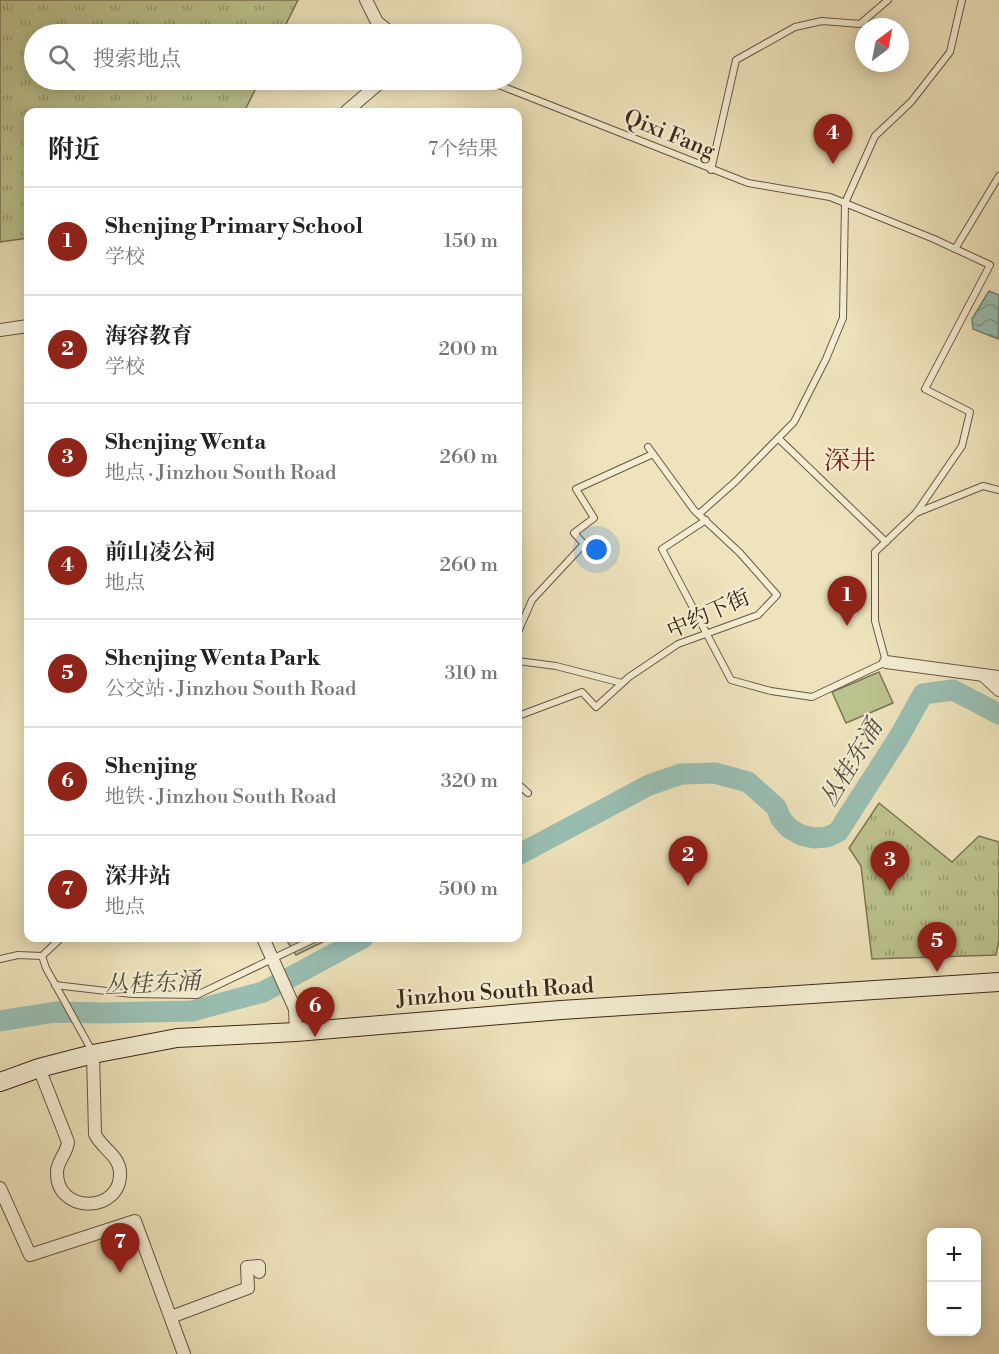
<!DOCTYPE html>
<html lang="zh">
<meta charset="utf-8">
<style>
:root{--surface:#fff;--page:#f2f2f2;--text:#222;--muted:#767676;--line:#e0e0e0;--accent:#8f2418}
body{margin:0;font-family:"Libre Bodoni","Noto Serif SC",serif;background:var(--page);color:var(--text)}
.controls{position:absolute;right:18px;bottom:18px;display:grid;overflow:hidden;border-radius:12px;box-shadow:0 3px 15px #0003}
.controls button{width:54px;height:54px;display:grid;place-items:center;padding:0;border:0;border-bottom:2px solid var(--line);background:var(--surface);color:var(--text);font:30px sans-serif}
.compass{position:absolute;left:855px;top:18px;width:54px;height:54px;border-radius:50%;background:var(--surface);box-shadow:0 3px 15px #0003;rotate:32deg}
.you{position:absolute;left:597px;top:550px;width:21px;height:21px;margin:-15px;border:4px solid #fff;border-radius:50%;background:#1a73e8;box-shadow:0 0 0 9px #1a73e833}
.badge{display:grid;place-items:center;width:39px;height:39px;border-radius:50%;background:var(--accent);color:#fff;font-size:20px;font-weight:700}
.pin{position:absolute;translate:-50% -50px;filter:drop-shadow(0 2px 3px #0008)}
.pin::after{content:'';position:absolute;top:32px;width:21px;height:18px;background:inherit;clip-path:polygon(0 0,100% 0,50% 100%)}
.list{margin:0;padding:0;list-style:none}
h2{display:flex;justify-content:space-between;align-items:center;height:78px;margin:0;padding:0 24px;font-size:26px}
h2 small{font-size:20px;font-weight:400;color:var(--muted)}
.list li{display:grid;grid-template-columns:39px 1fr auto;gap:18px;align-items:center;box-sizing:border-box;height:108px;padding:0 24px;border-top:2px solid var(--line)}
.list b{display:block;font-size:22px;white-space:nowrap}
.list p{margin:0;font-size:20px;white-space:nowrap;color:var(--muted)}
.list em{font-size:20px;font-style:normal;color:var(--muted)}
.icon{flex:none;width:33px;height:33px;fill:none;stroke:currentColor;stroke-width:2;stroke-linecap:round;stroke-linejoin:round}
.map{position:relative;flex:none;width:999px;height:1354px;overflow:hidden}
.search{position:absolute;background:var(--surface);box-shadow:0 3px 15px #0003;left:24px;top:24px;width:498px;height:66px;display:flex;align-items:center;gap:15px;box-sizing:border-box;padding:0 21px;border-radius:33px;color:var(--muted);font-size:22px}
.panel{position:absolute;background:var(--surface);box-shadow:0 3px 15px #0003;left:24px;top:108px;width:498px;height:834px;border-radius:12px}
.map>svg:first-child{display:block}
.park{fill:url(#park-tufts);stroke:#7c7554;stroke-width:1.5}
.pitch{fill:#bcc38e;stroke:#7c7554;stroke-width:1.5}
.water{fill:url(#water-waves);stroke:#748275;stroke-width:1.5}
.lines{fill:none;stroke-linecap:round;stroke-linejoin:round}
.river{stroke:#99beb2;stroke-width:21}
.lane-casing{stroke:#685642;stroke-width:8}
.street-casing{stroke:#685642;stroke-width:14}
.secondary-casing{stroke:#3c2719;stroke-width:20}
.lane{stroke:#f4edd3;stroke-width:6}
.street{stroke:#f4edd3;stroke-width:12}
.secondary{stroke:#f4edd3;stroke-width:18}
.labels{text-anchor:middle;stroke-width:4.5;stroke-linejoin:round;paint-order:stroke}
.street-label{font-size:22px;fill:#3c2719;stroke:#f4edd3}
.water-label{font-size:24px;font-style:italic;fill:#534d3f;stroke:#f4edd3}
.quarter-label{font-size:26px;fill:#7a1f14;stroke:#f4edd3}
</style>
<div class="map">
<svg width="999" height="1354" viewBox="0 0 999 1354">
<defs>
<pattern id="park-tufts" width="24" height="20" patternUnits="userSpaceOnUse" patternTransform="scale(1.5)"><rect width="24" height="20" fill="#bcc38e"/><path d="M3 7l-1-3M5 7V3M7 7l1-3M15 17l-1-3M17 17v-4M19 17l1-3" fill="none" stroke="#9a9e73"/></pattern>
<pattern id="water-waves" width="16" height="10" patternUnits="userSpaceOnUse" patternTransform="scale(1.5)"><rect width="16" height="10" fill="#99beb2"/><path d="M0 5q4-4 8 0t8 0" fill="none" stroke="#7e9a90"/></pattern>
</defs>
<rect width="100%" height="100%" fill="#eee3bc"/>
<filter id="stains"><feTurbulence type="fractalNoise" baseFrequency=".00333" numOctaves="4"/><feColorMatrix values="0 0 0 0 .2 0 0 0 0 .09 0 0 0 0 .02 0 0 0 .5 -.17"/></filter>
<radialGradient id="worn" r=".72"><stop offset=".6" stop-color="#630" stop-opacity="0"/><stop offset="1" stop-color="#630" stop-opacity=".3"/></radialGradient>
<g class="park">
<polygon points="0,0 298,0 281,34 34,34 34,80 260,80 244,112 28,112 28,238 0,242"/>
<polygon points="879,803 952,862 979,836 999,842 999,940 996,955 872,959 861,866 849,848"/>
<polygon points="285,938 331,938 296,955"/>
</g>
<polygon class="pitch" points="879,672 893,703 846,723 832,692"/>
<polygon class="water" points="989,291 999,295 998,339 973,329 972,319"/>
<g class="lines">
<g class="river">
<polyline points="518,855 649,785 681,774 715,773 748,782 776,807 781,819 789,828 801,835 814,838 827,837 838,832 899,737 923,694 953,690 999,714"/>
<polyline points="0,1021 56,1012 103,1013 192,1011 263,992 363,938"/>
</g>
<g class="lane-casing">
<g id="lane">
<polyline points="486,80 748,183 830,197 934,239 990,265 925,389 970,412 962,446 916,513"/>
<polyline points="711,170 736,60 795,27 822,21 860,24 888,0"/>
<polyline points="955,249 999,176"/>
<polyline points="779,439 886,542"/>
<polyline points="699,514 736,481 794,422 826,359 843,318 845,203 875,136 911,102 950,52 962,0"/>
<polyline points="706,520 662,549 731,680 771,691 812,697 886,662 875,621 875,552 916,513 983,486 999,490"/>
<polyline points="518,632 532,600 584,544 574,533 594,518 576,489 653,454"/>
<polyline points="518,661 556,666 622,683"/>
<polyline points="518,716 582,692 596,707 629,677 678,644 758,615 777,595 740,553 694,510 648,447"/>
<polyline points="518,784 528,793"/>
<polyline points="42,956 61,938"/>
<polyline points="0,959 18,955 42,956 46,968 92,1051"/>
<polyline points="55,985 132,994 197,995 316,938"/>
</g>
</g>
<g class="street-casing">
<g id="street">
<polyline points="366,0 377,22 392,34"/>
<polyline points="346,112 349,109 383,80"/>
<polyline points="0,330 28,326"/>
<polyline points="886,662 999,677"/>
<polyline points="983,675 999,690"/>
<polyline points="263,938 295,1009 296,1032"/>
<path d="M 39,1068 L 68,1142 C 67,1153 58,1160 57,1171 C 55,1215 123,1214 120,1171 C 118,1154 101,1148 95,1134 L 93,1054"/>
<polyline points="0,1188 30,1255 135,1221 184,1354"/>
<polyline points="171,1317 248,1288 247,1267 259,1266 259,1272"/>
</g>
</g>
<g class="secondary-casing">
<polyline id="secondary" points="0,1082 39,1068 93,1054 177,1038 296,1032 561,1010 999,982"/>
</g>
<use href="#lane" class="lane"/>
<use href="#street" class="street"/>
<use href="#secondary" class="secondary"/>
</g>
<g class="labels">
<g class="street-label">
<text transform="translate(670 133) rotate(22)" y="8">Qixi Fang</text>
<text transform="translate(708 613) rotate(-24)" y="8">中约下街</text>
<text transform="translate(495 991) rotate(-4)" y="8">Jinzhou South Road</text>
</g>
<g class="water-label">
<text transform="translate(851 763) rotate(-59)" y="8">丛桂东涌</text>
<text transform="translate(152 983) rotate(-3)" y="8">丛桂东涌</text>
</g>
<g class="quarter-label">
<text x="850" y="469">深井</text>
</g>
</g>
<rect width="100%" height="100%" filter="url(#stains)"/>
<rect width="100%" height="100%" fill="url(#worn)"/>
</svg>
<div class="controls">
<button>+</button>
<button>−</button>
</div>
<svg class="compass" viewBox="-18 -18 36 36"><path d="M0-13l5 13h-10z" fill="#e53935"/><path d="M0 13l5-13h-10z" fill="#767676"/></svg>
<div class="you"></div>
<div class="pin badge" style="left:847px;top:626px">1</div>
<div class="pin badge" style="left:688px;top:886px">2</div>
<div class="pin badge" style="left:890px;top:891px">3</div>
<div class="pin badge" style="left:833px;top:164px">4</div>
<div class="pin badge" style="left:937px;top:972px">5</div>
<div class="pin badge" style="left:315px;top:1037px">6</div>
<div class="pin badge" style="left:120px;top:1273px">7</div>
<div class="search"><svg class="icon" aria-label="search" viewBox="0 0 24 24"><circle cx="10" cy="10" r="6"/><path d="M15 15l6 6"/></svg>搜索地点</div>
<section class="panel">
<h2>附近<small>7个结果</small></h2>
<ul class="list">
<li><span class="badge">1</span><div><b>Shenjing Primary School</b><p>学校</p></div><em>150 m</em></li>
<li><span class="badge">2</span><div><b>海容教育</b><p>学校</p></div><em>200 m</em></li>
<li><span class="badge">3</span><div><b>Shenjing Wenta</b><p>地点 · Jinzhou South Road</p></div><em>260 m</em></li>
<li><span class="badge">4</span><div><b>前山凌公祠</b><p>地点</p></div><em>260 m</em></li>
<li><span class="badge">5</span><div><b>Shenjing Wenta Park</b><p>公交站 · Jinzhou South Road</p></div><em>310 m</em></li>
<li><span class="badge">6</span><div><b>Shenjing</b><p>地铁 · Jinzhou South Road</p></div><em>320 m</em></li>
<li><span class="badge">7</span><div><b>深井站</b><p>地点</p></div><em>500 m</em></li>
</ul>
</section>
</div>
